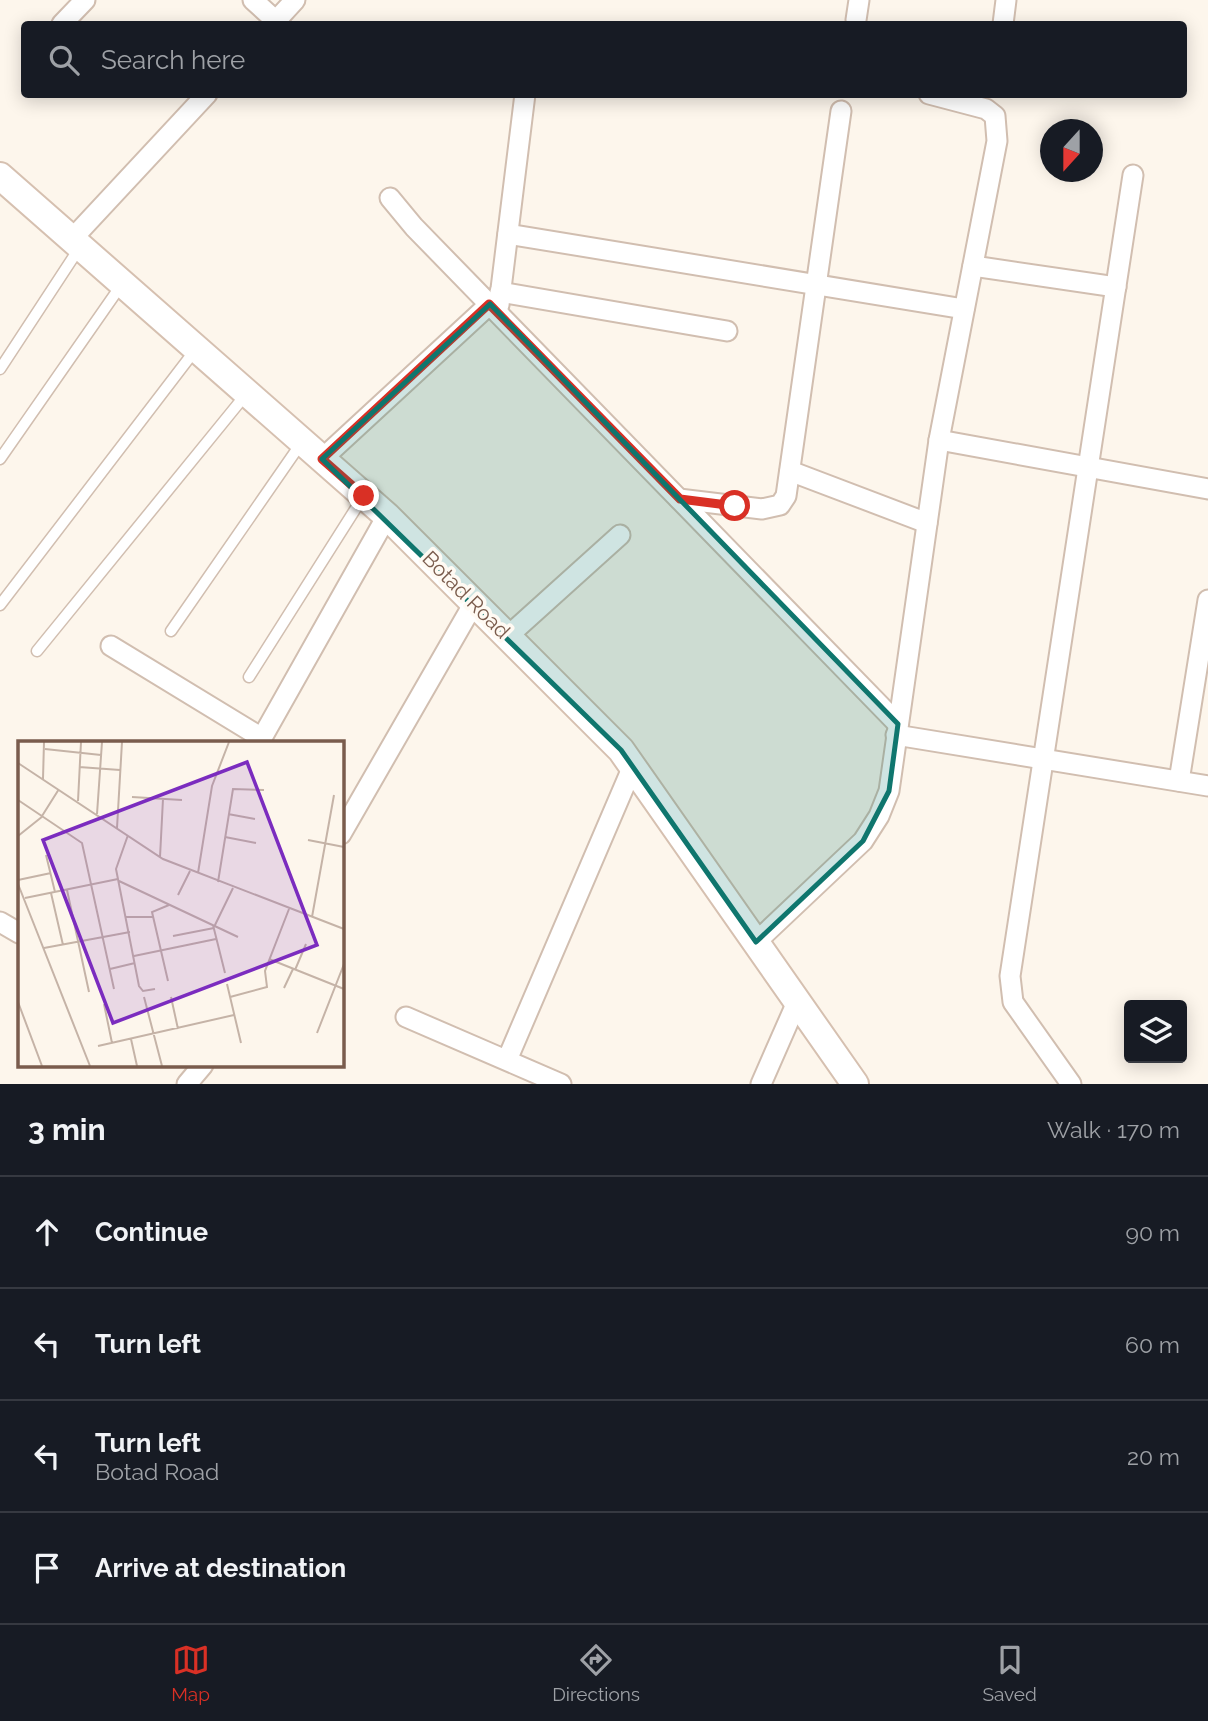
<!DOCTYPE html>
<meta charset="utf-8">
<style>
:root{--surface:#171b24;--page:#20242c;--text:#f1f3f6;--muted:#9ea1a6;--line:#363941;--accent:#d93025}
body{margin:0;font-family:Raleway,sans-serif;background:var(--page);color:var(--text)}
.controls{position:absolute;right:21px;bottom:21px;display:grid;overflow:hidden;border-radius:7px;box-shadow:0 4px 18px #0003}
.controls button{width:63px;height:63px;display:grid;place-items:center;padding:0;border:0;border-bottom:2px solid var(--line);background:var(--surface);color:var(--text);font:35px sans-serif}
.compass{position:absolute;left:1040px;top:119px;width:63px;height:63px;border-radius:50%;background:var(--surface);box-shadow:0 4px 18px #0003;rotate:201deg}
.stop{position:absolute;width:21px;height:21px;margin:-16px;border:5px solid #d93025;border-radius:50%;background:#fff}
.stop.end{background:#d93025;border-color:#fff;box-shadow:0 2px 7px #0008}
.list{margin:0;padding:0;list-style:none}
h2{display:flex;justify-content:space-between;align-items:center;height:91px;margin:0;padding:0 28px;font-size:30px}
h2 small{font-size:23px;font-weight:400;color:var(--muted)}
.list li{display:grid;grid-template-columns:46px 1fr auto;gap:21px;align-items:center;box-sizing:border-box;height:112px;padding:0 28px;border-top:2px solid var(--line)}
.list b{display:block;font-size:26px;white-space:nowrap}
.list p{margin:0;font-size:23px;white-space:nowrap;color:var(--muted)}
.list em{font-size:23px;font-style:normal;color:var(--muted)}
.icon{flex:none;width:38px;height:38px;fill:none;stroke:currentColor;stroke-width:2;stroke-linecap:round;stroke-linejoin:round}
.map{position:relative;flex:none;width:1208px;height:1084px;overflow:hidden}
.search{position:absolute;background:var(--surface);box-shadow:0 4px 18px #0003;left:21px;right:21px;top:21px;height:77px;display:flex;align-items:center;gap:18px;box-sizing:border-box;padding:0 24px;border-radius:7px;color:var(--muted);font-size:26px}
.sheet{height:539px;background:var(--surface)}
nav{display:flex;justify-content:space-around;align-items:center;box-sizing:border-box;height:98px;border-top:2px solid var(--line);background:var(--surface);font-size:19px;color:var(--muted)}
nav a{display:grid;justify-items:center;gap:4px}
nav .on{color:var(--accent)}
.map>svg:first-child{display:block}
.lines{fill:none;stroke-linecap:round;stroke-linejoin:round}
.service-casing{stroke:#d1beb0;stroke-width:13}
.minor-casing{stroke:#d1beb0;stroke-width:23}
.secondary-casing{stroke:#d6c0b0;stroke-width:30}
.service{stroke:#fff;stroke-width:10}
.minor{stroke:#fff;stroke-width:19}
.secondary{stroke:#fff;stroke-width:26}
.route{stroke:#d93025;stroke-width:9}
.marked{fill:#0f766e;fill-opacity:0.2;stroke:#0f766e;stroke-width:5;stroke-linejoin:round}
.labels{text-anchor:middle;stroke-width:7;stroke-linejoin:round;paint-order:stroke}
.street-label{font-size:21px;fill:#7a5c4d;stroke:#fffaf3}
.inset-road{fill:none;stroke:#c5b3a7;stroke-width:2}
.view{fill:#7b2cbf;fill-opacity:0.15;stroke:#7b2cbf;stroke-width:3.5}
.inset-edge{fill:none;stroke:#7a5c4d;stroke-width:3.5}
</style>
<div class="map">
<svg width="1208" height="1084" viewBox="0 0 1208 1084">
<rect width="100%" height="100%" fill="#fdf6ec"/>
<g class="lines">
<g class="service-casing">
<g id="service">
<polyline points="0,369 80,247"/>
<polyline points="0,459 122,284"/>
<polyline points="0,605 196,349"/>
<polyline points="171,631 302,442"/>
<polyline points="37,651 247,393"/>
<polyline points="249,677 363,497"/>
</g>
</g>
<g class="minor-casing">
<g id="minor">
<polyline points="253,0 276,21"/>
<polyline points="856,20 859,0"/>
<polyline points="62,24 85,0"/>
<polyline points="273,24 295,0"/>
<polyline points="1003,24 1006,0"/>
<polyline points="390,198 414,227 898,724"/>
<polyline points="508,234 964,309"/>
<polyline points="72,239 207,94"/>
<polyline points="973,266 1116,287"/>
<polyline points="500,292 727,331"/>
<polyline points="499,305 525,94"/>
<polyline points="939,440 1208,489"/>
<polyline points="322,459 490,304"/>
<polyline points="790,471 927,523"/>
<polyline points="679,499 762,509 780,505 786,496 841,111"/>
<polyline points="508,636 620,535"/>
<polyline points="111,646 262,738"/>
<polyline points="896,735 1208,786"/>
<polyline points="259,743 387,516"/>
<polyline points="1179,781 1208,600"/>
<polyline points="341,834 474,603"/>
<polyline points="0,922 19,933"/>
<polyline points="756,942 863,841 879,816 889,791 939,440 997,141 995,116 986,109 929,94"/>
<polyline points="406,1017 561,1084"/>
<polyline points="507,1060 633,766"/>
<polyline points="187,1084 203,1065"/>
<polyline points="761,1084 797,1002"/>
<polyline points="1071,1084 1013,1002 1010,976 1133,175"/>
</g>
</g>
<g class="secondary-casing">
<polyline id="secondary" points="0,176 387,516 621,750 855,1084"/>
</g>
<use href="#service" class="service"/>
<use href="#minor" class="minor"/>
<use href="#secondary" class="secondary"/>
</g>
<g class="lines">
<polyline class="route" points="364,496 322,459 489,304 680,499 735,506"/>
</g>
<path class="marked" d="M 490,304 L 898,724 L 889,791 L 863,841 L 756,942 L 621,750 L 322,459 Z"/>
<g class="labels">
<g class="street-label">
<text transform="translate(466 595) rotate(45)" y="7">Botad Road</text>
</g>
</g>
<g transform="translate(18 741)">
<rect width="326" height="326" fill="#fdf6ec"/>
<path class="inset-road" d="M 27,8 L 83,14M 0,22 L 145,118 L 326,188M 61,26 L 102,29M 25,38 L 26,1M 114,56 L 164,59M 0,59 L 64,102 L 96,248M 60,60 L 63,1M 79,73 L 84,1M 210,73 L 237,78M 24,75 L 41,48M 99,87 L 104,1M 110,94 L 98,128 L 121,245 L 125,250 L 137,248M 0,95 L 25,75M 207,96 L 238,102M 290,99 L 326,106M 28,114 L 37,151M 142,116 L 145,58M 180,132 L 194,45 L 211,1M 0,139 L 33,132M 101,140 L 220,196M 200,141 L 215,48 L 246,49M 0,143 L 72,325M 49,149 L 71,251M 33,152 L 45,204M 160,154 L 172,130M 7,157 L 100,138M 108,176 L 135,176M 294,176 L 316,54M 195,184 L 207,232M 197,184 L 215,147M 155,195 L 196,187M 26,207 L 112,191M 116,215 L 198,198M 251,218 L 326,248M 92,228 L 117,222M 277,229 L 288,203M 150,240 L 134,171 L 151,164M 209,243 L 223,302M 266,247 L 275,228M 126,256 L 144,325M 153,256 L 160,288M 212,256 L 249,246 L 247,230 L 271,168M 0,261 L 24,325M 86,263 L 94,302M 299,292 L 326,223M 113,298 L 119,325M 80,305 L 216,274"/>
<path class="view" d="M 229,21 L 299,204 L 95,282 L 25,99 Z"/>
<rect width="326" height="326" class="inset-edge"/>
</g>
</svg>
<div class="controls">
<button><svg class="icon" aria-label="layers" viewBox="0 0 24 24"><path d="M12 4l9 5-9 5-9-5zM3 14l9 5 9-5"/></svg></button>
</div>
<svg class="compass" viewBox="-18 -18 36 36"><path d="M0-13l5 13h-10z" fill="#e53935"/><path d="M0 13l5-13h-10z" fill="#9ea1a6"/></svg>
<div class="stop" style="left:735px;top:506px"></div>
<div class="stop end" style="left:364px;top:496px"></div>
<div class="search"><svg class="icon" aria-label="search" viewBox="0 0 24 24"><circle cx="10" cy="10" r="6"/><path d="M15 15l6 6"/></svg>Search here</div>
</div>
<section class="sheet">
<h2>3 min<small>Walk · 170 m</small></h2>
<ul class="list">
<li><svg class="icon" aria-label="ahead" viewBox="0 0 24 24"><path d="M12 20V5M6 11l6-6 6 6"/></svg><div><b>Continue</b></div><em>90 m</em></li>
<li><svg class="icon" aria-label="left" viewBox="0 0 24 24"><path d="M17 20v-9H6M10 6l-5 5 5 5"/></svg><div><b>Turn left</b></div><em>60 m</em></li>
<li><svg class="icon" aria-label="left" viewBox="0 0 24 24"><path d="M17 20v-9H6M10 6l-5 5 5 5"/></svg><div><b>Turn left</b><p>Botad Road</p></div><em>20 m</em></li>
<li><svg class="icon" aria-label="arrive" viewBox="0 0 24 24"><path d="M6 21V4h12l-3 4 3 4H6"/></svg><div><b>Arrive at destination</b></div></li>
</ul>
</section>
<nav>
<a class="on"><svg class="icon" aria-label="map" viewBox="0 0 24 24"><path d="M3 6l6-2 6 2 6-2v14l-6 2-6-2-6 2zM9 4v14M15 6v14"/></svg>Map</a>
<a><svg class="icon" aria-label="directions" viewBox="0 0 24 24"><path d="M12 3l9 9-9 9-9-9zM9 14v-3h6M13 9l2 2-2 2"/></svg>Directions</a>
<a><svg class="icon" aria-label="saved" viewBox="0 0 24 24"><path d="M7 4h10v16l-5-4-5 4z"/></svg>Saved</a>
</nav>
